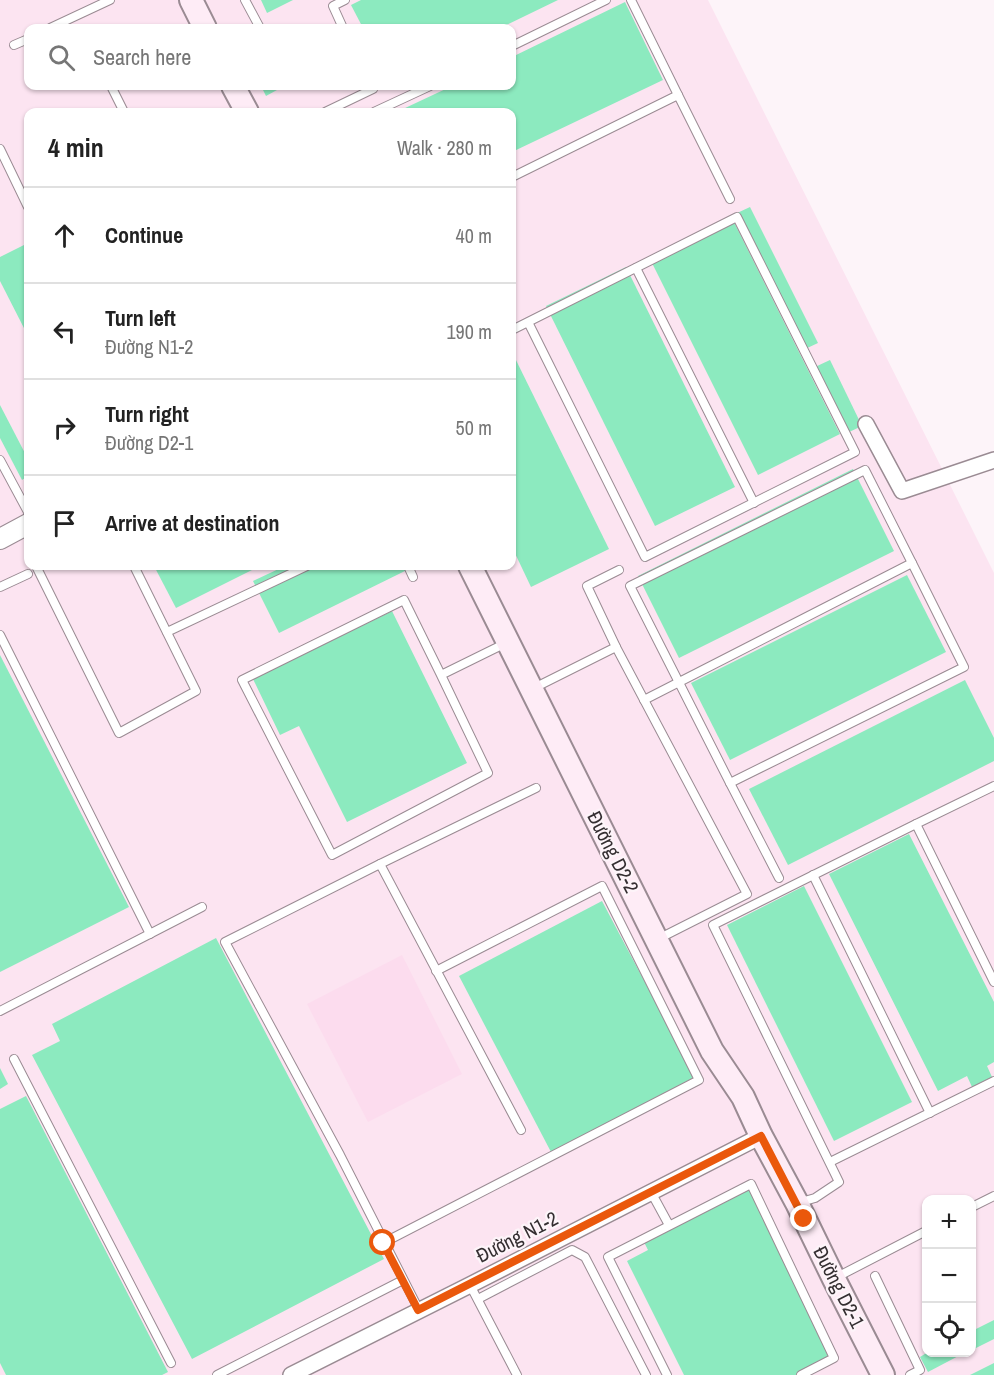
<!DOCTYPE html>
<meta charset="utf-8">
<style>
:root{--surface:#fff;--page:#f2f2f2;--text:#222;--muted:#767676;--line:#e0e0e0}
body{margin:0;font-family:"Archivo Narrow",sans-serif;background:var(--page);color:var(--text)}
.controls{position:absolute;right:18px;bottom:18px;display:grid;overflow:hidden;border-radius:12px;box-shadow:0 2px 4px #0004}
.controls button{width:54px;height:54px;display:grid;place-items:center;padding:0;border:0;border-bottom:2px solid var(--line);background:var(--surface);color:var(--text);font:30px sans-serif}
.stop{position:absolute;width:18px;height:18px;margin:-14px;border:4px solid #ea580c;border-radius:50%;background:#fff}
.stop.end{background:#ea580c;border-color:#fff;box-shadow:0 2px 6px #0008}
.list{margin:0;padding:0;list-style:none}
h2{display:flex;justify-content:space-between;align-items:center;height:78px;margin:0;padding:0 24px;font-size:26px}
h2 small{font-size:20px;font-weight:400;color:var(--muted)}
.list li{display:grid;grid-template-columns:39px 1fr auto;gap:18px;align-items:center;box-sizing:border-box;height:96px;padding:0 24px;border-top:2px solid var(--line)}
.list b{display:block;font-size:22px;white-space:nowrap}
.list p{margin:0;font-size:20px;white-space:nowrap;color:var(--muted)}
.list em{font-size:20px;font-style:normal;color:var(--muted)}
.icon{flex:none;width:33px;height:33px;fill:none;stroke:currentColor;stroke-width:2;stroke-linecap:round;stroke-linejoin:round}
.map{position:relative;flex:none;width:994px;height:1375px;overflow:hidden}
.search{position:absolute;background:var(--surface);box-shadow:0 2px 4px #0004;left:24px;top:24px;width:492px;height:66px;display:flex;align-items:center;gap:15px;box-sizing:border-box;padding:0 21px;border-radius:12px;color:var(--muted);font-size:22px}
.panel{position:absolute;background:var(--surface);box-shadow:0 2px 4px #0004;left:24px;top:108px;width:492px;height:462px;border-radius:12px}
.map>svg:first-child{display:block}
.built{fill:#fce4f1;fill-rule:evenodd}
.green{fill:#fcdcee}
.building{fill:#8ceabf}
.lines{fill:none;stroke-linecap:round;stroke-linejoin:round}
.service-casing{stroke:#9a8b93;stroke-width:10}
.minor-casing{stroke:#9a8b93;stroke-width:18}
.tertiary-casing{stroke:#9a8b93;stroke-width:22}
.secondary-casing{stroke:#9a8b93;stroke-width:26}
.service{stroke:#fff;stroke-width:8}
.minor{stroke:#fff;stroke-width:15}
.tertiary{stroke:#fff;stroke-width:20}
.secondary{stroke:#feecf6;stroke-width:22}
.route{stroke:#ea580c;stroke-width:8}
.labels{text-anchor:middle;stroke-width:4.5;stroke-linejoin:round;paint-order:stroke}
.street-label{font-size:20px;fill:#342e31;stroke:#fdf4f9}
</style>
<div class="map">
<svg width="994" height="1375" viewBox="0 0 994 1375">
<rect width="100%" height="100%" fill="#fdf4f9"/>
<path class="built" d="M 0,0 L 708,0 L 994,573 L 994,1375 L 0,1375 ZM 28,28 L 512,28 L 512,86 L 28,86 ZM 28,112 L 512,112 L 512,566 L 28,566 ZM 926,1200 L 972,1200 L 972,1352 L 926,1352 Z"/>
<polygon class="green" points="402,955 462,1074 368,1122 307,1004"/>
<g class="building">
<polygon points="261,0 293,0 267,13"/>
<polygon points="361,0 558,0 500,28 363,28 351,5"/>
<polygon points="625,2 663,80 512,152 512,112 405,112 403,109 452,86 512,86 512,57"/>
<polygon points="261,86 275,86 277,90 266,96"/>
<polygon points="750,207 818,343 803,350 735,214"/>
<polygon points="731,216 840,434 758,475 649,257"/>
<polygon points="28,243 28,336 0,281 0,257"/>
<polygon points="626,267 735,487 655,526 546,306"/>
<polygon points="512,352 609,549 531,587 512,547"/>
<polygon points="830,360 862,426 847,433 815,367"/>
<polygon points="0,405 28,459 28,476 22,480 0,438"/>
<polygon points="853,469 894,551 679,658 638,576"/>
<polygon points="154,566 260,566 176,608"/>
<polygon points="285,566 404,566 407,570 279,633 253,581"/>
<polygon points="907,575 946,652 730,760 691,683"/>
<polygon points="392,611 467,763 347,822 299,726 280,735 253,679"/>
<polygon points="0,655 129,907 0,972"/>
<polygon points="965,680 994,738 994,761 788,865 749,789"/>
<polygon points="909,834 994,1002 994,1062 987,1066 992,1077 972,1087 967,1076 938,1091 829,874"/>
<polygon points="804,886 912,1102 834,1141 727,925"/>
<polygon points="602,901 695,1077 551,1152 459,976"/>
<polygon points="216,938 384,1259 192,1359 32,1055 60,1041 52,1024"/>
<polygon points="0,1068 8,1084 0,1089"/>
<polygon points="26,1096 168,1372 162,1375 6,1375 0,1363 0,1109"/>
<polygon points="746,1184 833,1358 800,1375 684,1375 627,1261 648,1250 641,1236"/>
<polygon points="994,1320 994,1339 972,1350 972,1331"/>
<polygon points="928,1352 966,1352 928,1372 920,1357"/>
<polygon points="994,1363 994,1375 970,1375"/>
</g>
<g class="lines">
<g class="service-casing">
<g id="service">
<polyline points="245,0 260,28"/>
<polyline points="631,0 678,95"/>
<polyline points="50,28 110,0"/>
<polyline points="343,28 333,6 345,0"/>
<polyline points="14,45 28,39"/>
<polyline points="512,46 606,0"/>
<polyline points="111,86 124,112"/>
<polyline points="325,112 373,89 371,86"/>
<polyline points="374,112 430,86"/>
<polyline points="0,149 28,207"/>
<polyline points="512,177 678,95 730,199"/>
<polyline points="636,268 754,503"/>
<polyline points="512,330 737,217 855,452 645,557 528,322"/>
<polyline points="0,460 28,512"/>
<polyline points="36,566 119,733 196,691 134,566"/>
<polyline points="408,566 413,577"/>
<polyline points="0,587 28,574"/>
<polyline points="167,632 307,566"/>
<polyline points="0,635 150,934"/>
<polyline points="616,647 587,586 619,570"/>
<polyline points="441,675 488,773 332,855 242,680 404,600 441,675 506,643"/>
<polyline points="534,688 616,647 747,894 658,939"/>
<polyline points="644,700 912,563 964,667 730,783 779,878"/>
<polyline points="730,783 630,586 865,470 912,563"/>
<polyline points="916,824 994,786"/>
<polyline points="380,864 536,788"/>
<polyline points="813,875 930,1113"/>
<polyline points="0,1011 202,907"/>
<polyline points="14,1059 171,1363"/>
<polyline points="830,1162 994,1081"/>
<polyline points="651,1192 669,1225"/>
<polyline points="801,1202 815,1198 839,1182 713,925 916,824 994,982"/>
<polyline points="972,1207 994,1196"/>
<polyline points="383,1243 699,1080 602,886 436,971"/>
<polyline points="875,1276 920,1370 910,1375"/>
<polyline points="835,1278 926,1231"/>
<polyline points="470,1285 517,1375"/>
<polyline points="478,1299 572,1250 585,1257 646,1375"/>
<polyline points="419,1310 340,1155 225,942 380,864 521,1130"/>
<polyline points="217,1375 403,1280"/>
<polyline points="667,1375 608,1257 751,1184 834,1358 801,1375"/>
</g>
</g>
<g class="minor-casing">
<g id="minor">
<polyline points="866,424 902,491 994,460"/>
<polyline points="291,1375 470,1285 761,1136"/>
</g>
</g>
<g class="tertiary-casing">
<polyline id="tertiary" points="0,539 28,524"/>
</g>
<g class="secondary-casing">
<g id="secondary">
<polyline points="191,0 205,28"/>
<polyline points="233,86 247,112"/>
<polyline points="470,566 712,1051 743,1097 761,1136 797,1203 834,1279 883,1375"/>
</g>
</g>
<use href="#service" class="service"/>
<use href="#minor" class="minor"/>
<use href="#tertiary" class="tertiary"/>
<use href="#secondary" class="secondary"/>
</g>
<g class="lines">
<polyline class="route" points="383,1243 418,1310 761,1136 804,1219"/>
</g>
<g class="labels">
<g class="street-label">
<text transform="translate(613 852) rotate(63)" y="7">Đường D2-2</text>
<text transform="translate(517 1237) rotate(-27)" y="7">Đường N1-2</text>
<text transform="translate(839 1287) rotate(63)" y="7">Đường D2-1</text>
</g>
</g>
</svg>
<div class="controls">
<button>+</button>
<button>−</button>
<button><svg class="icon" aria-label="locate" viewBox="0 0 24 24"><circle cx="12" cy="12" r="6"/><path d="M12 2v4M12 18v4M2 12h4M18 12h4"/></svg></button>
</div>
<div class="stop" style="left:383px;top:1243px"></div>
<div class="stop end" style="left:804px;top:1219px"></div>
<div class="search"><svg class="icon" aria-label="search" viewBox="0 0 24 24"><circle cx="10" cy="10" r="6"/><path d="M15 15l6 6"/></svg>Search here</div>
<section class="panel">
<h2>4 min<small>Walk · 280 m</small></h2>
<ul class="list">
<li><svg class="icon" aria-label="ahead" viewBox="0 0 24 24"><path d="M12 20V5M6 11l6-6 6 6"/></svg><div><b>Continue</b></div><em>40 m</em></li>
<li><svg class="icon" aria-label="left" viewBox="0 0 24 24"><path d="M17 20v-9H6M10 6l-5 5 5 5"/></svg><div><b>Turn left</b><p>Đường N1-2</p></div><em>190 m</em></li>
<li><svg class="icon" aria-label="right" viewBox="0 0 24 24"><path d="M7 20v-9h11M14 6l5 5-5 5"/></svg><div><b>Turn right</b><p>Đường D2-1</p></div><em>50 m</em></li>
<li><svg class="icon" aria-label="arrive" viewBox="0 0 24 24"><path d="M6 21V4h12l-3 4 3 4H6"/></svg><div><b>Arrive at destination</b></div></li>
</ul>
</section>
</div>
